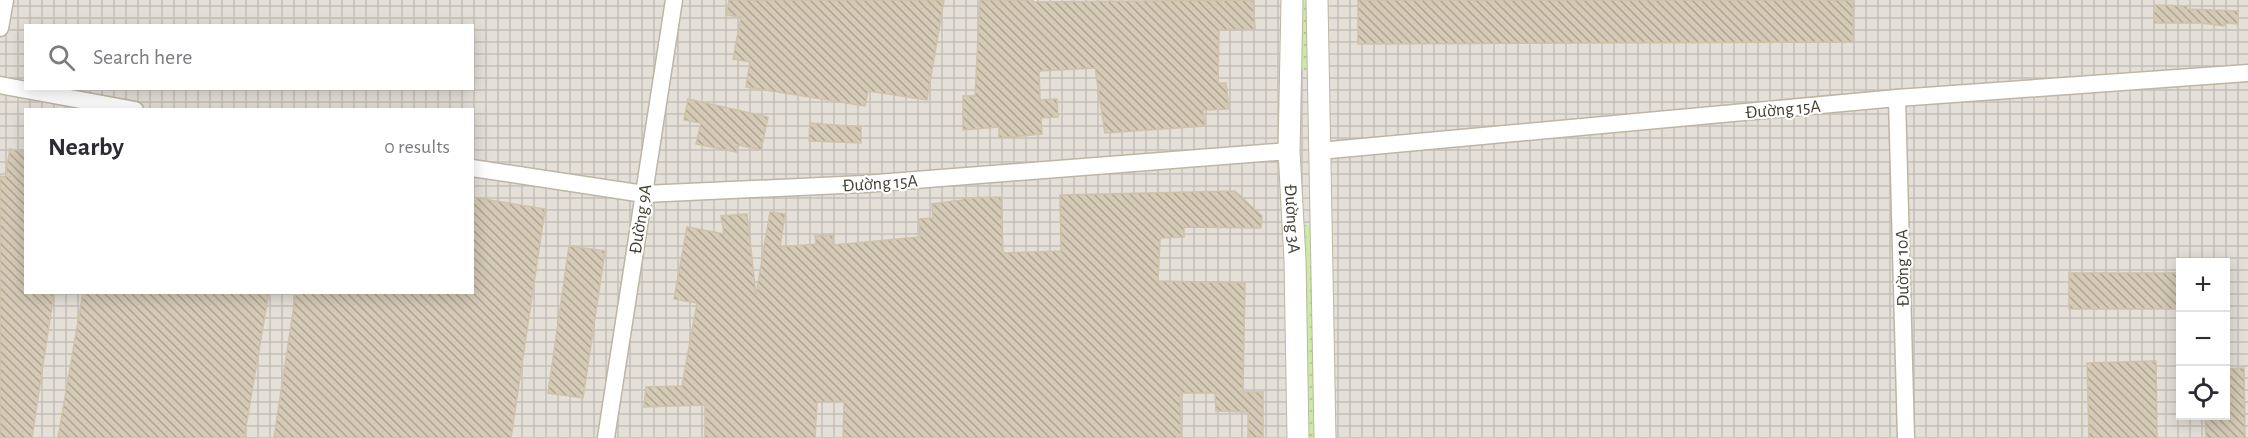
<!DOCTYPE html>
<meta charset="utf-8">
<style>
:root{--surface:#fff;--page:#f7f7f7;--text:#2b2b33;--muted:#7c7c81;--line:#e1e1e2}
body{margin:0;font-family:"Alegreya Sans",sans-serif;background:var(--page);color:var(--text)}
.controls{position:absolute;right:18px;bottom:18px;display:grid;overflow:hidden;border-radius:0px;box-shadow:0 3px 15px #0003}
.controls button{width:54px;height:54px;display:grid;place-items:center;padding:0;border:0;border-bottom:2px solid var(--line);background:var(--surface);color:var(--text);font:30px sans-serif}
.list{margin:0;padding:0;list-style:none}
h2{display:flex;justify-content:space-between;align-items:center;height:78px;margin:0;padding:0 24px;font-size:26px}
h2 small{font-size:20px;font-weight:400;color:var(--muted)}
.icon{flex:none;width:33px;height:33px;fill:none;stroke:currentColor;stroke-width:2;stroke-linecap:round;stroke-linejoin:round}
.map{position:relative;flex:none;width:2248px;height:438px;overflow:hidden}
.search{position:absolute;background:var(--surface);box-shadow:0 3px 15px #0003;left:24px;top:24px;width:450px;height:66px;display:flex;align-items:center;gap:15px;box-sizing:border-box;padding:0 21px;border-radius:0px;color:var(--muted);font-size:22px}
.panel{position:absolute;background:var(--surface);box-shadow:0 3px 15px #0003;left:24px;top:108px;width:450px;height:186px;border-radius:0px}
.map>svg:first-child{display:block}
.industrial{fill:url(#industrial-grid);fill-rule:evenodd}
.grass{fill:url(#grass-dots)}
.building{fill:url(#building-back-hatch);stroke:#d0c2a9;stroke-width:1.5}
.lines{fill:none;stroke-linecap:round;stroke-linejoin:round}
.minor-casing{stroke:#beb6a4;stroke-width:19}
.tertiary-casing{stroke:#beb6a4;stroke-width:23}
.minor{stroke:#fff;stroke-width:16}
.tertiary{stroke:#fff;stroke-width:21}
.labels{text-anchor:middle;stroke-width:4.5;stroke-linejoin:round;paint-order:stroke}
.street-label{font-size:18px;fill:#443e32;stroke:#fff}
</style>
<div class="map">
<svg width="2248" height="438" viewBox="0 0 2248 438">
<defs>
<pattern id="industrial-grid" width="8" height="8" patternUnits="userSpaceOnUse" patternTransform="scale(1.5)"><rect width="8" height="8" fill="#e4dfd7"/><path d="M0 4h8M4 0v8" fill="none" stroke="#c5c0b9"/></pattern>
<pattern id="grass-dots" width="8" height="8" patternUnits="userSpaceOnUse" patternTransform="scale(1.5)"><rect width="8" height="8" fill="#caeba6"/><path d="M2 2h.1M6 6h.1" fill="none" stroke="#afcb8f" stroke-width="1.8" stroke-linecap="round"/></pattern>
<pattern id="building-back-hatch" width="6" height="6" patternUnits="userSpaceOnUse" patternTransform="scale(1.5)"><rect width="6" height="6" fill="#d4cab6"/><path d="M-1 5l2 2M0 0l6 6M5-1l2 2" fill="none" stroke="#aea595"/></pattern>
</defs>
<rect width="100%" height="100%" fill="#f3eee2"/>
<path class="industrial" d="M 0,0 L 2248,0 L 2248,438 L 0,438 ZM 26,26 L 472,26 L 472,88 L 26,88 ZM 26,110 L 472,110 L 472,292 L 26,292 ZM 2180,262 L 2226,262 L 2226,416 L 2180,416 Z"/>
<g class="grass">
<polygon points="1300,0 1308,0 1308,70 1301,70"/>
<polygon points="1303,225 1310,225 1315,438 1308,438"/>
</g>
<g class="building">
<polygon points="729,0 944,0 927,100 868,91 865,106 746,87 750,62 733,59 741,17 726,15"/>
<polygon points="980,0 1033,0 1033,2 1253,0 1255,29 1219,30 1218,83 1226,83 1229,109 1203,110 1205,126 1105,133 1095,68 1039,71 1040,100 1057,99 1058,117 1041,118 1042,134 999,138 999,127 963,130 963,96 975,96"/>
<polygon points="1358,0 1853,0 1853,42 1358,44"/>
<polygon points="2154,5 2187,6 2187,9 2238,11 2238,24 2225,23 2224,26 2201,23 2154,23"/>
<polygon points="688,99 768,117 761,150 738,145 737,152 696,144 701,123 684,120"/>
<polygon points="810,123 861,127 861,143 809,141"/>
<polygon points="10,149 26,152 26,292 54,292 32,438 0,438 0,176 5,177"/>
<polygon points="1235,191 1262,216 1261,228 1184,227 1184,237 1160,238 1158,281 1245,283 1243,392 1263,392 1263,437 1248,438 1248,412 1216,411 1215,393 1180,393 1181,438 843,438 844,401 817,402 815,438 705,438 705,405 644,407 646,387 682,386 697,303 674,299 687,227 724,234 721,216 747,214 756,295 770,212 785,214 780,247 816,244 815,236 833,235 833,245 920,237 919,219 933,218 932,204 963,200 963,198 1001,197 1003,253 1061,251 1060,195"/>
<polygon points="472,197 545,209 511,438 274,438 296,292 472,292"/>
<polygon points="569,246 605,251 583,398 548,393"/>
<rect x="2069" y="273" width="112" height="36"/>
<polygon points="83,292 269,292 244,438 58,438"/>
<polygon points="2156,361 2157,438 2089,438 2087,363"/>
<polygon points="2244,368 2245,438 2206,438 2205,416 2226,416 2226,394 2229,394 2228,369"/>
</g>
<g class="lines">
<g class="minor-casing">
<g id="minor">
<polyline points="0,28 5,0"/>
<polyline points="0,85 135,110"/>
<polyline points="1897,98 1906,438"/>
<polyline points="1319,151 1897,98 2248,73"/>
<polyline points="472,168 644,194 864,184 1289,151"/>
<polyline points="606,438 674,0"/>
</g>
</g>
<g class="tertiary-casing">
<g id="tertiary">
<path id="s1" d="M 1292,0 L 1289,151 L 1295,260 L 1298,438"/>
<polyline points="1317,0 1325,438"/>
</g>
</g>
<use href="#minor" class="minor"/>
<use href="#tertiary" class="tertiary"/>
</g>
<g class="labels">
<g class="street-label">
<text transform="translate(1783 109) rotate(-5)" y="6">Đường 15A</text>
<text transform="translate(880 183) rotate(-4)" y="6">Đường 15A</text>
<text transform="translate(640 219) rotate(-81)" y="6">Đường 9A</text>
<text dy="6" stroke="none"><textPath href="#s1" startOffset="219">Đường 3A</textPath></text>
<text transform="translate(1902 268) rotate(-91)" y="6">Đường 10A</text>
</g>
</g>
</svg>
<div class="controls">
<button>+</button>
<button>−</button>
<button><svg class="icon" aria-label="locate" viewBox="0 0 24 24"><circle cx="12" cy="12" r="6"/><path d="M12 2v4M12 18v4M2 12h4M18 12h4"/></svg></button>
</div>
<div class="search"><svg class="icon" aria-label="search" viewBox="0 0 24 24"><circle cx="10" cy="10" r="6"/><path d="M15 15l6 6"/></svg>Search here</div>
<section class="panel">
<h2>Nearby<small>0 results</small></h2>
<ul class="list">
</ul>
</section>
</div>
